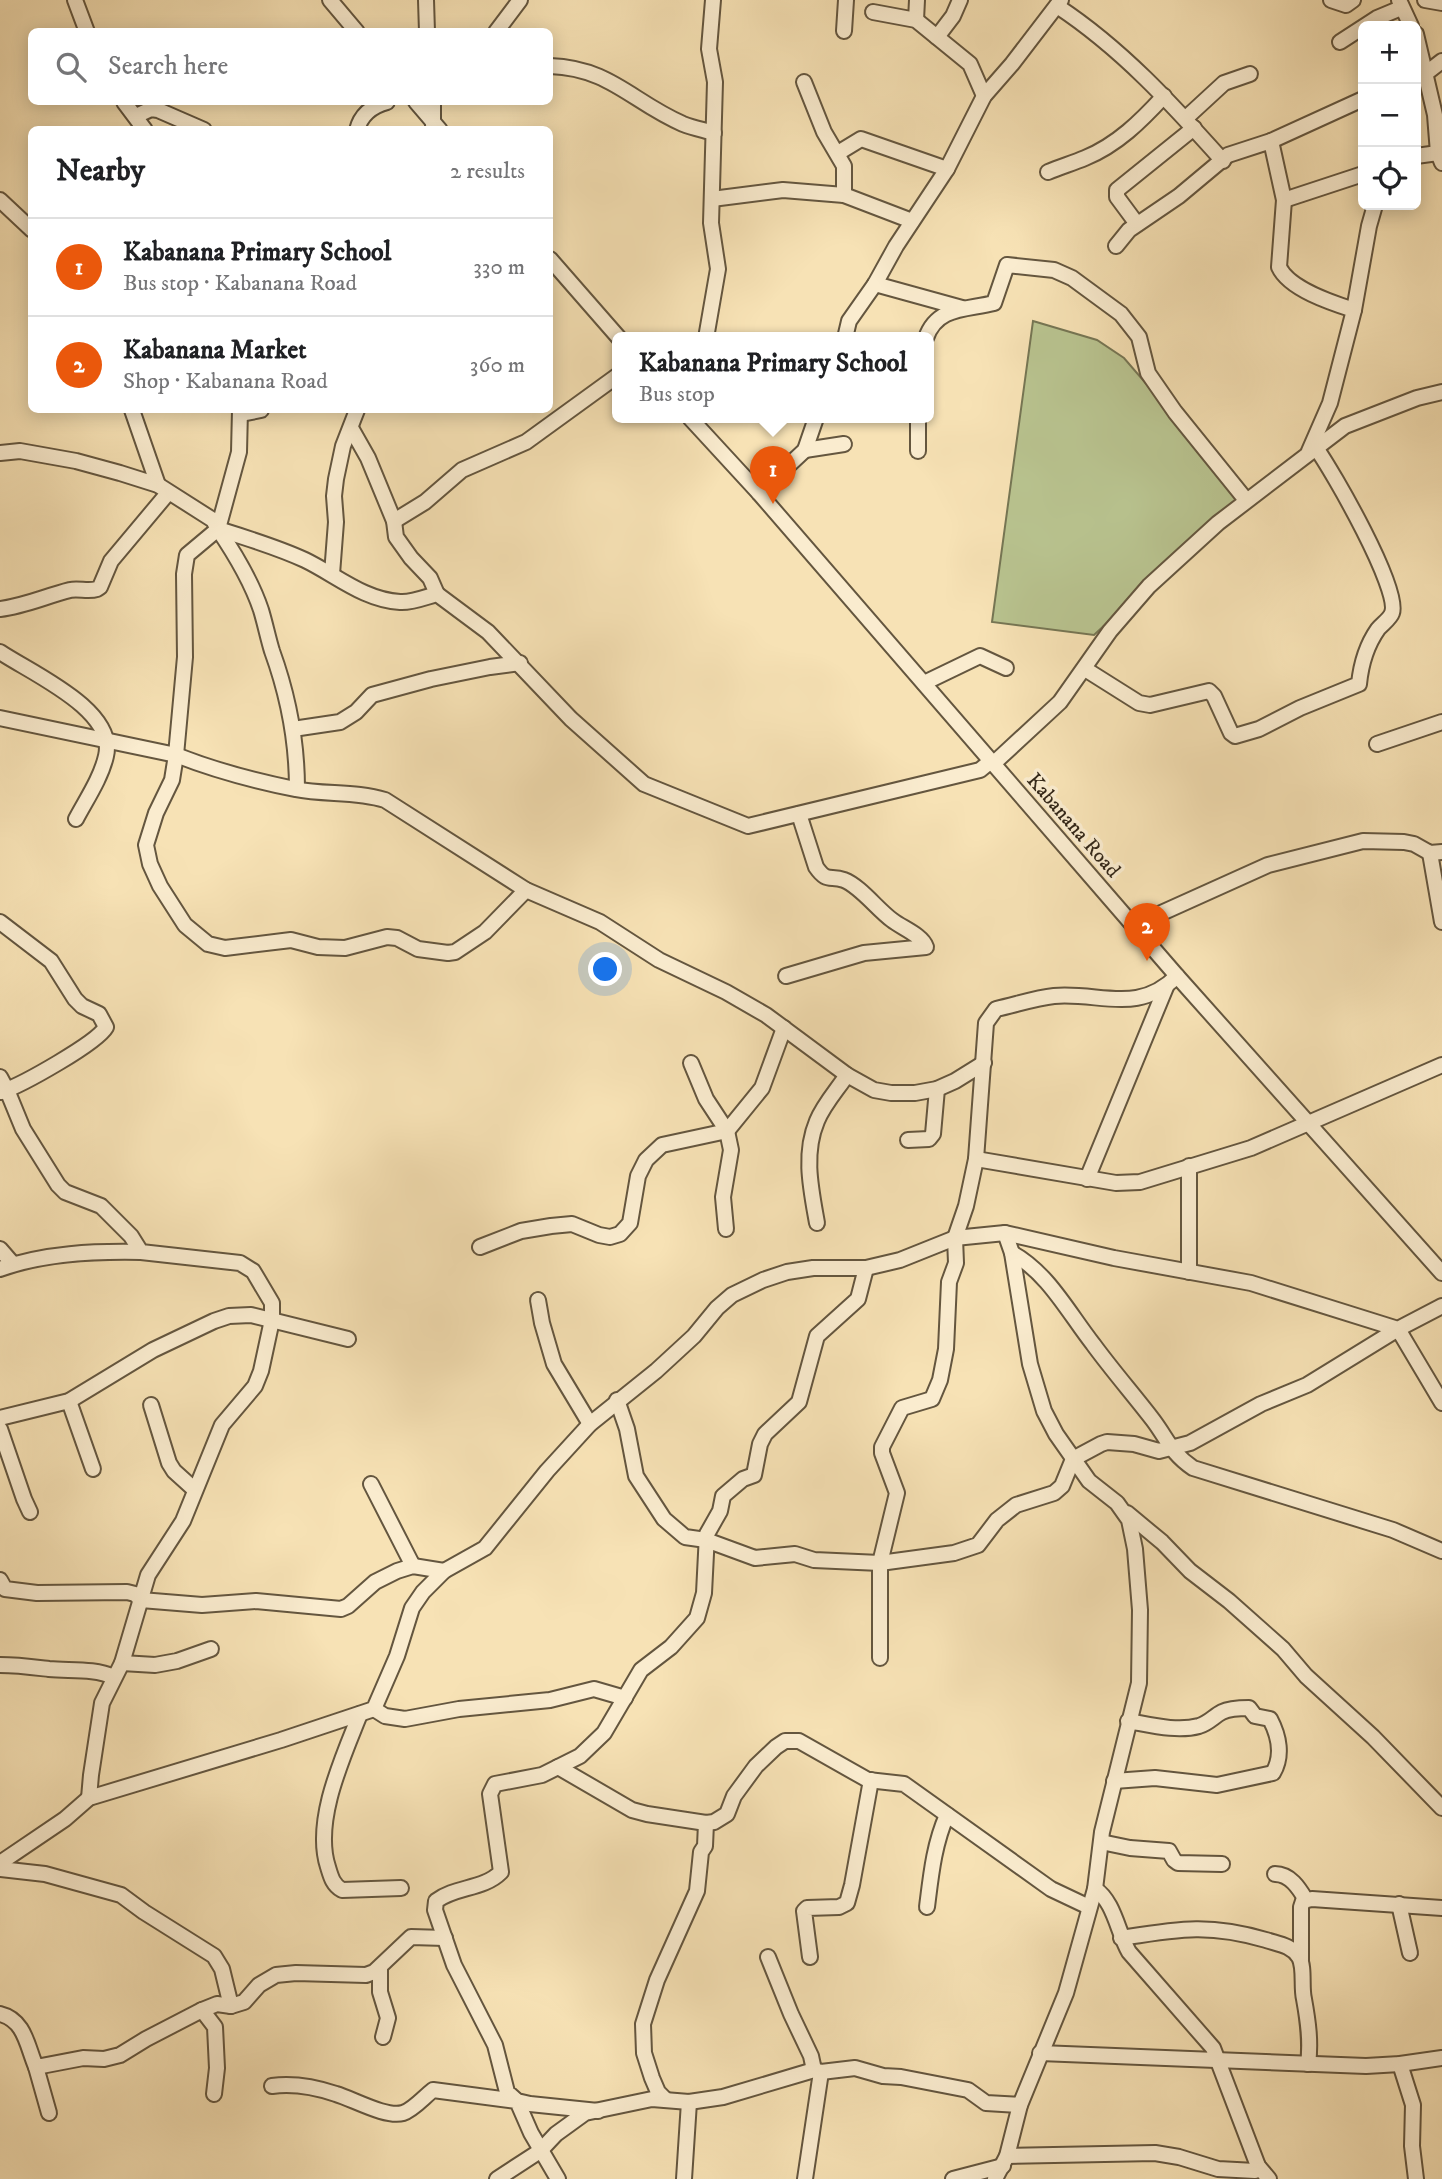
<!DOCTYPE html>
<meta charset="utf-8">
<style>
:root{--surface:#fff;--page:#f2f2f2;--text:#202124;--muted:#757577;--line:#e0e0e0;--accent:#ea580c}
body{margin:0;font-family:"IM FELL DW Pica",serif;background:var(--page);color:var(--text)}
.controls{position:absolute;right:21px;top:21px;display:grid;overflow:hidden;border-radius:10px;box-shadow:0 4px 18px #0003}
.controls button{width:63px;height:63px;display:grid;place-items:center;padding:0;border:0;border-bottom:2px solid var(--line);background:var(--surface);color:var(--text);font:35px sans-serif}
.you{position:absolute;left:606px;top:970px;width:24px;height:24px;margin:-18px;border:5px solid #fff;border-radius:50%;background:#1a73e8;box-shadow:0 0 0 10px #1a73e833}
.badge{display:grid;place-items:center;width:46px;height:46px;border-radius:50%;background:var(--accent);color:#fff;font-size:23px;font-weight:700}
.pin{position:absolute;translate:-50% -58px;filter:drop-shadow(0 2px 4px #0008)}
.pin::after{content:'';position:absolute;top:37px;width:24px;height:21px;background:inherit;clip-path:polygon(0 0,100% 0,50% 100%)}
.popup{position:absolute;left:612px;top:332px;width:322px;height:91px;box-sizing:border-box;display:grid;place-content:center;border-radius:10px;background:var(--surface);filter:drop-shadow(0 2px 5px #0005);font-size:23px;white-space:nowrap;color:var(--muted)}
.popup b{font-size:26px;color:var(--text)}
.popup::after{content:'';position:absolute;left:50%;top:100%;margin-left:-14px;border:14px solid transparent;border-top-color:var(--surface)}
.list{margin:0;padding:0;list-style:none}
h2{display:flex;justify-content:space-between;align-items:center;height:91px;margin:0;padding:0 28px;font-size:30px}
h2 small{font-size:23px;font-weight:400;color:var(--muted)}
.list li{display:grid;grid-template-columns:46px 1fr auto;gap:21px;align-items:center;box-sizing:border-box;height:98px;padding:0 28px;border-top:2px solid var(--line)}
.list b{display:block;font-size:26px;white-space:nowrap}
.list p{margin:0;font-size:23px;white-space:nowrap;color:var(--muted)}
.list em{font-size:23px;font-style:normal;color:var(--muted)}
.icon{flex:none;width:38px;height:38px;fill:none;stroke:currentColor;stroke-width:2;stroke-linecap:round;stroke-linejoin:round}
.map{position:relative;flex:none;width:1442px;height:2179px;overflow:hidden}
.search{position:absolute;background:var(--surface);box-shadow:0 4px 18px #0003;left:28px;top:28px;width:525px;height:77px;display:flex;align-items:center;gap:18px;box-sizing:border-box;padding:0 24px;border-radius:10px;color:var(--muted);font-size:26px}
.panel{position:absolute;background:var(--surface);box-shadow:0 4px 18px #0003;left:28px;top:126px;width:525px;height:287px;border-radius:10px}
.map>svg:first-child{display:block}
.green{fill:#b9c490;stroke:#767654;stroke-width:2}
.lines{fill:none;stroke-linecap:round;stroke-linejoin:round}
.minor-casing{stroke:#64563f;stroke-width:18}
.minor{stroke:#faeccf;stroke-width:14}
.labels{text-anchor:middle;stroke-width:7;stroke-linejoin:round;paint-order:stroke}
.street-label{font-size:21px;fill:#332718;stroke:#faeccf}
</style>
<div class="map">
<svg width="1442" height="2179" viewBox="0 0 1442 2179">
<rect width="100%" height="100%" fill="#f7e2b5"/>
<filter id="stains"><feTurbulence type="fractalNoise" baseFrequency=".00286" numOctaves="4"/><feColorMatrix values="0 0 0 0 .2 0 0 0 0 .09 0 0 0 0 .02 0 0 0 .5 -.17"/></filter>
<radialGradient id="worn" r=".72"><stop offset=".6" stop-color="#630" stop-opacity="0"/><stop offset="1" stop-color="#630" stop-opacity=".3"/></radialGradient>
<polygon class="green" points="1033,321 1097,340 1124,358 1243,496 1094,635 992,622"/>
<g class="lines">
<g class="minor-casing">
<g id="minor">
<polyline points="75,0 87,32"/>
<polyline points="330,0 357,32"/>
<polyline points="426,0 427,32"/>
<polyline points="1331,0 1346,5 1353,0"/>
<polyline points="1399,0 1411,26"/>
<polyline points="1425,0 1442,3"/>
<path d="M 1057,6 C 1121,48 1172,104 1223,161"/>
<polyline points="873,12 916,20 970,64 984,96"/>
<polyline points="916,20 917,0"/>
<polyline points="844,31 846,0"/>
<polyline points="496,32 520,0"/>
<polyline points="1416,34 1435,115 1438,153 1442,163"/>
<polyline points="937,37 953,16 960,0"/>
<polyline points="1340,42 1377,18 1401,8"/>
<path d="M 550,66 C 610,68 632,102 683,124 C 693,128 704,130 714,133"/>
<polyline points="1416,81 1442,61"/>
<polyline points="804,82 824,132 844,166 844,195"/>
<polyline points="124,102 145,130"/>
<polyline points="416,102 440,130"/>
<polyline points="136,116 151,109 158,110 204,130"/>
<polyline points="1186,118 1224,83 1250,74"/>
<polyline points="433,125 433,102"/>
<path d="M 357,130 C 361,114 372,106 387,102"/>
<polyline points="1271,141 1363,99"/>
<polyline points="838,153 861,139 947,169"/>
<polyline points="1416,156 1438,153"/>
<path d="M 1048,172 C 1060,167 1073,163 1085,158 C 1117,145 1141,121 1164,96"/>
<polyline points="712,199 783,190 844,195 912,221"/>
<polyline points="0,200 32,230"/>
<polyline points="1284,200 1363,174"/>
<polyline points="1137,224 1117,197 1117,190 1194,128"/>
<path d="M 1116,246 L 1129,230 L 1179,196 L 1228,155 L 1271,141 L 1284,200 L 1279,267 C 1289,289 1332,303 1354,310 L 1330,403 L 1309,451"/>
<polyline points="550,259 619,338"/>
<polyline points="875,284 962,308"/>
<polyline points="1354,310 1369,226 1375,205"/>
<polyline points="706,338 718,269 711,223 715,82 709,49 713,0"/>
<polyline points="845,338 849,321 875,284 896,246 947,169 984,96 1012,64 1061,0"/>
<path d="M 926,338 C 937,306 967,310 994,303 L 1007,265 L 1054,270 L 1072,278 L 1121,314 L 1139,337 L 1148,373 L 1175,412 L 1246,500"/>
<polyline points="132,410 158,485"/>
<path d="M 240,410 L 239,452 L 218,529 C 235,554 251,580 261,610 C 265,623 268,638 272,651 C 288,695 297,742 297,789"/>
<polyline points="241,414 261,410"/>
<polyline points="690,418 759,493 1177,976 1442,1273"/>
<polyline points="351,428 368,458 394,521 396,537 411,558 430,578 437,594"/>
<polyline points="805,450 844,444"/>
<polyline points="918,451 918,418"/>
<path d="M 0,453 L 20,451 L 76,461 L 120,473 L 158,485 L 213,520 L 218,529 C 247,538 277,547 305,560 C 336,575 364,600 400,602 C 411,603 426,597 437,594 L 488,632 L 571,719 L 644,784 L 748,826 L 980,770 L 991,761"/>
<polyline points="759,493 805,450 816,418"/>
<polyline points="394,521 425,502 462,470 526,442 617,376"/>
<polyline points="218,529 187,555 184,574 185,657 176,755 172,780 156,813 146,845 150,864 160,886 185,925 208,944 225,948 291,940 318,947 345,948 387,937 397,938 418,949 448,953 455,952 485,932 526,890"/>
<polyline points="332,574 336,522 334,496 336,479 343,446 357,410"/>
<path d="M 0,609 C 25,606 46,596 70,590 C 79,588 88,592 97,589 L 100,587 L 111,561 L 168,493"/>
<path d="M 0,652 C 31,673 117,710 106,756 C 101,778 86,800 76,819"/>
<path d="M 1085,669 L 1139,703 L 1150,705 L 1209,691 L 1214,696 L 1231,733 L 1235,736 L 1259,729 L 1300,708 L 1359,684 C 1361,664 1366,646 1378,629 C 1382,624 1390,619 1392,613 C 1401,590 1332,470 1316,448"/>
<polyline points="924,683 980,656 1006,668"/>
<path d="M 0,718 L 176,755 C 214,770 255,781 295,789 C 325,795 356,791 385,800 L 526,890 L 600,922 L 659,960 L 726,992 L 766,1015 L 847,1075 L 874,1090 L 891,1093 L 915,1093 L 937,1089 L 955,1081 L 984,1063"/>
<polyline points="293,729 340,722 356,712 372,695 431,679 490,667 520,663"/>
<polyline points="1377,744 1442,722"/>
<polyline points="993,764 1060,702 1110,631 1149,586 1218,523 1345,426 1417,398 1442,392"/>
<polyline points="1430,853 1442,922"/>
<path d="M 0,922 L 51,961 L 75,999 L 82,1006 L 99,1014 L 106,1027 C 97,1043 22,1085 1,1092"/>
<polyline points="1139,931 1157,915 1268,865 1363,841 1404,842 1414,844 1430,853 1442,852"/>
<path d="M 786,976 L 864,953 L 926,947 C 922,935 902,928 892,920 C 878,910 860,886 844,880 C 830,875 827,883 816,867 L 799,814"/>
<polyline points="691,1063 706,1099 727,1131 731,1150 723,1197 726,1229"/>
<polyline points="0,1077 7,1090 23,1129 58,1185 65,1192 101,1206 131,1236 141,1252 240,1263 253,1271 272,1303 272,1320 261,1371 255,1386 222,1425 183,1521 148,1575 122,1663 102,1703 91,1775 89,1798"/>
<polyline points="908,1140 929,1139 933,1134 937,1089"/>
<polyline points="976,1159 1116,1183 1140,1182 1251,1148 1442,1065"/>
<polyline points="1189,1166 1189,1272"/>
<polyline points="1087,1179 1166,987"/>
<path d="M 817,1223 C 811,1189 803,1154 817,1121 C 824,1104 837,1090 847,1075"/>
<polyline points="480,1247 521,1231 551,1226 572,1224 599,1235 610,1237 620,1234 630,1223 638,1176 646,1160 662,1145 727,1131 762,1088 784,1028"/>
<polyline points="0,1249 13,1264"/>
<path d="M 1012,1253 C 1048,1273 1068,1312 1093,1344 C 1112,1370 1133,1394 1153,1420 C 1168,1440 1171,1453 1193,1468 L 1393,1530 L 1442,1551"/>
<path d="M 0,1269 C 44,1253 95,1251 141,1252"/>
<polyline points="538,1300 542,1323 554,1364 590,1424"/>
<polyline points="617,1400 627,1429 636,1476 664,1519 685,1537 706,1540 755,1558 795,1554 814,1560 880,1563 954,1553 978,1545 997,1520 1016,1505 1054,1493 1062,1486 1073,1459 1101,1444 1107,1442 1134,1444 1159,1451 1190,1443 1261,1404 1307,1385 1398,1329 1442,1403"/>
<polyline points="69,1401 93,1469"/>
<polyline points="151,1405 169,1463 174,1471 195,1490"/>
<polyline points="0,1418 69,1401 153,1350 214,1321 229,1316 251,1315 348,1339"/>
<polyline points="0,1429 24,1499 30,1512"/>
<polyline points="371,1484 413,1566"/>
<polyline points="1127,1513 1162,1542 1190,1571 1229,1601 1283,1649 1306,1676 1373,1737 1442,1808"/>
<polyline points="0,1580 5,1589 37,1593 127,1592 135,1594 141,1600 202,1605 256,1601 341,1609 348,1606 375,1582 397,1571 413,1566 444,1571"/>
<path d="M 880,1658 L 880,1563 L 897,1493 L 882,1453 L 882,1447 L 902,1408 L 932,1399 L 940,1380 L 946,1349 L 949,1282 L 956,1263 L 955,1238 L 966,1206 L 976,1159 L 986,1023 L 996,1009 C 1015,1005 1035,998 1054,996 C 1101,992 1138,1015 1177,976"/>
<polyline points="122,1663 155,1665 177,1661 211,1649"/>
<path d="M 0,1665 C 17,1665 32,1667 49,1669 C 71,1671 94,1668 114,1677"/>
<polyline points="374,1709 385,1716 405,1719 459,1709 550,1700 594,1689 625,1698"/>
<path d="M 360,1714 C 343,1757 313,1821 328,1867 C 331,1877 333,1885 342,1890 L 401,1888"/>
<polyline points="558,1767 632,1810 647,1814 706,1823 714,1822 727,1814 734,1796 756,1766 776,1747 785,1741 799,1741 868,1780 904,1784 1051,1889 1089,1907"/>
<path d="M 1114,1781 L 1155,1778 L 1217,1785 L 1273,1773 C 1283,1756 1279,1736 1270,1719 L 1255,1716 L 1249,1708 C 1241,1708 1230,1708 1222,1712 C 1214,1716 1209,1723 1199,1726 C 1177,1732 1151,1725 1128,1721"/>
<polyline points="1101,1842 1130,1848 1169,1851 1174,1860 1178,1863 1222,1864"/>
<polyline points="0,1863 65,1819 89,1798 281,1740 374,1709 397,1656 412,1608 423,1592 444,1571 485,1548 547,1471 590,1424 656,1371 694,1336 717,1308 732,1295 763,1280 787,1272 813,1268 866,1268 900,1260 955,1238 1005,1233 1114,1258 1251,1283 1398,1329 1442,1306"/>
<polyline points="0,1869 45,1874 121,1895 144,1912 214,1956 222,1969 231,2006"/>
<path d="M 1275,1874 C 1290,1874 1299,1888 1306,1900"/>
<path d="M 1095,1889 C 1114,1901 1118,1933 1129,1952 L 1213,2048 L 1258,2166 L 1269,2179"/>
<polyline points="1399,1904 1410,1953"/>
<path d="M 927,1907 C 931,1875 934,1844 947,1815"/>
<path d="M 1121,1938 C 1178,1929 1209,1923 1266,1940 C 1278,1944 1291,1945 1299,1957 C 1305,1967 1301,1987 1304,1999 C 1308,2021 1311,2042 1308,2064"/>
<polyline points="768,1957 791,2014 811,2056 814,2070"/>
<polyline points="810,1957 804,1911 807,1908 839,1907 847,1903 852,1885 871,1780"/>
<polyline points="1301,1960 1301,1907 1303,1901 1312,1899 1442,1908"/>
<polyline points="380,1968 380,1992 388,2018 383,2037"/>
<polyline points="202,2010 215,2027 217,2068 214,2094"/>
<path d="M 0,2014 C 25,2020 27,2046 36,2067 L 83,2058 L 104,2059 L 120,2055 L 146,2039 L 202,2010 L 217,2004 L 231,2006 L 244,2002 L 259,1985 L 276,1975 L 296,1973 L 366,1975 L 374,1972 L 411,1937 L 445,1938"/>
<polyline points="1040,2053 1366,2066 1400,2064 1442,2058"/>
<polyline points="1400,2064 1413,2105 1412,2146 1416,2179"/>
<polyline points="36,2067 49,2113"/>
<path d="M 272,2086 C 294,2083 315,2087 336,2094 C 353,2099 386,2118 403,2113 C 413,2110 424,2097 433,2090 L 517,2101 L 531,2133 L 558,2179"/>
<polyline points="666,2100 658,2092 652,2078 644,2053 643,2024 657,1980 697,1891 701,1852 705,1846 706,1823"/>
<path d="M 598,2111 L 530,2104 L 517,2101 L 507,2092 L 495,2045 L 454,1965 L 435,1910 L 436,1901 C 456,1886 483,1890 501,1872 L 490,1794 L 495,1784 L 542,1775 L 580,1756 L 604,1733 L 641,1670 L 671,1647 L 697,1618 L 704,1593 L 707,1534 L 720,1511 L 723,1496 L 743,1479 L 754,1475 L 760,1444 L 765,1434 L 799,1402 L 817,1336 L 858,1299 L 866,1268"/>
<polyline points="1007,2156 1155,2153 1179,2157 1218,2169 1255,2171 1258,2166"/>
<polyline points="497,2179 540,2151 556,2134 585,2113 652,2099 689,2102 723,2097 814,2070 821,2072 855,2068 883,2076 901,2077 968,2090 986,2103 1020,2105"/>
<polyline points="684,2179 689,2102"/>
<polyline points="805,2179 821,2072"/>
<polyline points="953,2179 1003,2166"/>
<polyline points="995,2179 1007,2156 1020,2105 1066,1993 1095,1889 1102,1832 1139,1683 1140,1610 1135,1549 1129,1520 1117,1503 1089,1481 1056,1434 1044,1411 1030,1364 1012,1253 1005,1233"/>
</g>
</g>
<use href="#minor" class="minor"/>
</g>
<g class="labels">
<g class="street-label">
<text transform="translate(1074 825) rotate(49)" y="7">Kabanana Road</text>
</g>
</g>
<rect width="100%" height="100%" filter="url(#stains)"/>
<rect width="100%" height="100%" fill="url(#worn)"/>
</svg>
<div class="controls">
<button>+</button>
<button>−</button>
<button><svg class="icon" aria-label="locate" viewBox="0 0 24 24"><circle cx="12" cy="12" r="6"/><path d="M12 2v4M12 18v4M2 12h4M18 12h4"/></svg></button>
</div>
<div class="you"></div>
<div class="pin badge" style="left:773px;top:504px">1</div>
<div class="popup"><b>Kabanana Primary School</b>Bus stop</div>
<div class="pin badge" style="left:1147px;top:961px">2</div>
<div class="search"><svg class="icon" aria-label="search" viewBox="0 0 24 24"><circle cx="10" cy="10" r="6"/><path d="M15 15l6 6"/></svg>Search here</div>
<section class="panel">
<h2>Nearby<small>2 results</small></h2>
<ul class="list">
<li><span class="badge">1</span><div><b>Kabanana Primary School</b><p>Bus stop · Kabanana Road</p></div><em>330 m</em></li>
<li><span class="badge">2</span><div><b>Kabanana Market</b><p>Shop · Kabanana Road</p></div><em>360 m</em></li>
</ul>
</section>
</div>
